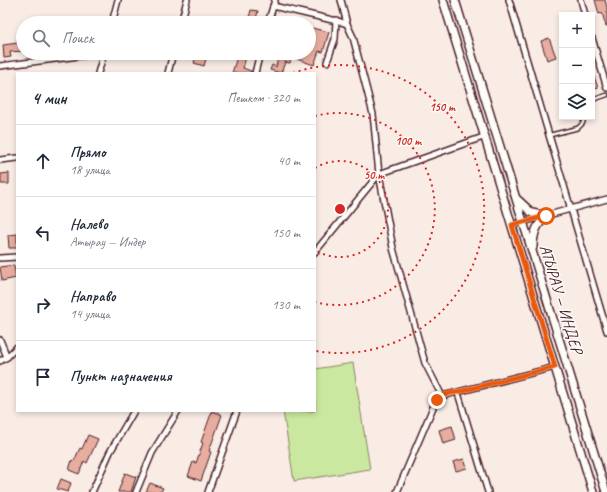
<!DOCTYPE html>
<html lang="ru">
<meta charset="utf-8">
<style>
:root{--surface:#fff;--page:#f6f6f7;--text:#1f2937;--muted:#747a83;--line:#e0e1e3}
body{margin:0;font-family:Caveat,sans-serif;background:var(--page);color:var(--text)}
.controls{position:absolute;right:12px;top:12px;display:grid;overflow:hidden;border-radius:0px;box-shadow:0 2px 6px #0003}
.controls button{width:36px;height:36px;display:grid;place-items:center;padding:0;border:0;border-bottom:1px solid var(--line);background:var(--surface);color:var(--text);font:20px sans-serif}
.stop{position:absolute;width:12px;height:12px;margin:-9px;border:3px solid #ea580c;border-radius:50%;background:#fff}
.stop.end{background:#ea580c;border-color:#fff;box-shadow:0 1px 4px #0008}
.list{margin:0;padding:0;list-style:none}
h2{display:flex;justify-content:space-between;align-items:center;height:52px;margin:0;padding:0 16px;font-size:17px}
h2 small{font-size:13px;font-weight:400;color:var(--muted)}
.list li{display:grid;grid-template-columns:26px 1fr auto;gap:12px;align-items:center;box-sizing:border-box;height:72px;padding:0 16px;border-top:1px solid var(--line)}
.list b{display:block;font-size:15px;white-space:nowrap}
.list p{margin:0;font-size:13px;white-space:nowrap;color:var(--muted)}
.list em{font-size:13px;font-style:normal;color:var(--muted)}
.icon{flex:none;width:22px;height:22px;fill:none;stroke:currentColor;stroke-width:2;stroke-linecap:round;stroke-linejoin:round}
.map{position:relative;flex:none;width:607px;height:492px;overflow:hidden}
.search{position:absolute;background:var(--surface);box-shadow:0 2px 6px #0003;left:16px;top:16px;width:300px;height:44px;display:flex;align-items:center;gap:10px;box-sizing:border-box;padding:0 14px;border-radius:22px;color:var(--muted);font-size:15px}
.panel{position:absolute;background:var(--surface);box-shadow:0 2px 6px #0003;left:16px;top:72px;width:300px;height:340px;border-radius:0px}
.map>svg:first-child{display:block}
.green{fill:#cae8a0;stroke:#8a8466}
.building{fill:#e7ae9f;stroke:#4a1f2b}
.lines{fill:none;stroke-linecap:round;stroke-linejoin:round}
.service-casing{stroke:#4a1f2b;stroke-width:5.5}
.minor-casing{stroke:#4a1f2b;stroke-width:8}
.secondary-casing{stroke:#4a1f2b;stroke-width:10}
.service{stroke:#fdfcf7;stroke-width:2.5}
.minor{stroke:#fdfcf7;stroke-width:5}
.secondary{stroke:#fdfcf7;stroke-width:7}
.route{stroke:#ea580c;stroke-width:5}
.ring{fill:none;stroke:#d62828;stroke-width:2;stroke-dasharray:2 4}
.labels{text-anchor:middle;stroke-width:3;stroke-linejoin:round;paint-order:stroke}
.street-label{font-size:16px;fill:#4a1f2b;stroke:#fdfcf7}
.centre{fill:#d62828;stroke:#fdfcf7;stroke-width:2}
.ring-label{font-size:12px;text-anchor:middle;font-weight:bold;fill:#d62828;stroke:#fdfcf7;stroke-width:3;stroke-linejoin:round;paint-order:stroke}
</style>
<div class="map">
<svg width="607" height="492" viewBox="0 0 607 492">
<rect width="100%" height="100%" fill="#f9ece5"/>
<filter id="ink" filterUnits="userSpaceOnUse"><feTurbulence type="fractalNoise" baseFrequency=".025" numOctaves="2"/><feDisplacementMap in="SourceGraphic" scale="8" xChannelSelector="R" yChannelSelector="G"/><feConvolveMatrix kernelMatrix="1 2 1 2 8 2 1 2 1" color-interpolation-filters="sRGB"/></filter>
<g filter="url(#ink)">
<polygon class="green" points="353,363 370,469 294,481 283,411 315,411 315,369"/>
<g class="building">
<polygon points="595,0 605,0 607,8 607,26 606,26 602,13 599,14"/>
<polygon points="251,10 258,11 255,23 248,22"/>
<polygon points="312,28 329,32 323,52 319,51 314,65 291,57 290,63 285,62 281,73 270,70 272,65 276,67 279,53 309,53 309,40"/>
<polygon points="549,38 556,57 547,60 541,41"/>
<polygon points="17,39 23,39 23,51 10,52 11,57 4,58 3,45 18,43"/>
<polygon points="197,53 207,55 204,66 194,63"/>
<polygon points="228,53 247,53 243,68 251,71 251,73 232,73 237,57 228,55"/>
<polygon points="592,73 593,73 598,88 592,90"/>
<polygon points="9,173 9,184 1,184 1,174"/>
<polygon points="17,234 17,248 9,248 8,235"/>
<polygon points="14,265 16,278 2,281 0,267"/>
<polygon points="212,411 222,415 209,451 211,452 201,481 188,476 193,462 196,463 203,443 201,442"/>
<polygon points="452,426 456,440 443,444 439,430"/>
<polygon points="88,435 98,439 87,463 84,461 79,474 69,470 72,460 74,461 80,448 82,449"/>
<polygon points="464,459 467,468 456,471 453,462"/>
<polygon points="125,473 136,477 131,492 118,492"/>
<polygon points="61,479 71,483 68,492 57,489"/>
<polygon points="150,483 163,488 161,492 146,492"/>
</g>
<g class="lines">
<g class="service-casing">
<g id="service">
<polyline points="592,100 607,95"/>
<polyline points="550,135 578,128 583,123 584,117"/>
</g>
</g>
<g class="minor-casing">
<g id="minor">
<polyline points="341,0 347,24"/>
<polyline points="509,0 607,331"/>
<polyline points="581,0 585,15"/>
<polyline points="273,6 341,22 347,24 353,37 373,114 379,174 393,248 425,363 442,396"/>
<polyline points="112,23 118,0"/>
<polyline points="181,23 187,0"/>
<polyline points="268,23 275,0"/>
<polyline points="592,38 607,88"/>
<polyline points="327,62 335,39 336,20"/>
<polyline points="0,66 103,53"/>
<polyline points="98,73 104,53"/>
<polyline points="168,73 173,53"/>
<polyline points="255,73 260,53"/>
<polyline points="0,160 17,158"/>
<polyline points="512,225 607,199"/>
<polyline points="315,252 379,174 486,136"/>
<polyline points="0,258 17,257"/>
<polyline points="0,340 7,357"/>
<polyline points="0,361 7,357 17,347"/>
<polyline points="458,393 488,492"/>
<polyline points="92,492 110,452 134,411"/>
<polyline points="136,492 152,453 178,411"/>
<polyline points="208,492 237,411"/>
<polyline points="397,492 434,405 442,396 555,367"/>
</g>
</g>
<g class="secondary-casing">
<g id="secondary">
<polyline points="443,0 593,492"/>
<polyline points="455,0 606,492"/>
<polyline points="518,200 532,213 546,216"/>
<path d="M 533,247 C 533,233 537,225 546,216"/>
</g>
</g>
<use href="#service" class="service"/>
<use href="#minor" class="minor"/>
<use href="#secondary" class="secondary"/>
</g>
</g>
<g class="lines" filter="url(#ink)">
<path class="route" d="M 437,400 C 444,394 449,393 458,392 L 555,367 L 512,225 L 546,216"/>
</g>
<g class="ring">
<path d="M315 168A48 48 0 1 1 315 250"/>
<path d="M315 116A96 96 0 1 1 315 302"/>
<path d="M293 73A144 144 0 1 1 316 351"/>
</g>
<g class="labels">
<g class="street-label">
<text transform="translate(562 299) rotate(73)" y="6">АТЫРАУ — ИНДЕР</text>
</g>
</g>
<circle cx="340" cy="209" r="6" class="centre"/>
<g class="ring-label">
<text x="442" y="111">150 m</text>
<text x="408" y="145">100 m</text>
<text x="374" y="179">50 m</text>
</g>
</svg>
<div class="controls">
<button>+</button>
<button>−</button>
<button><svg class="icon" aria-label="layers" viewBox="0 0 24 24"><path d="M12 4l9 5-9 5-9-5zM3 14l9 5 9-5"/></svg></button>
</div>
<div class="stop" style="left:546px;top:216px"></div>
<div class="stop end" style="left:437px;top:400px"></div>
<div class="search"><svg class="icon" aria-label="search" viewBox="0 0 24 24"><circle cx="10" cy="10" r="6"/><path d="M15 15l6 6"/></svg>Поиск</div>
<section class="panel">
<h2>4 мин<small>Пешком · 320 m</small></h2>
<ul class="list">
<li><svg class="icon" aria-label="ahead" viewBox="0 0 24 24"><path d="M12 20V5M6 11l6-6 6 6"/></svg><div><b>Прямо</b><p>18 улица</p></div><em>40 m</em></li>
<li><svg class="icon" aria-label="left" viewBox="0 0 24 24"><path d="M17 20v-9H6M10 6l-5 5 5 5"/></svg><div><b>Налево</b><p>Атырау — Индер</p></div><em>150 m</em></li>
<li><svg class="icon" aria-label="right" viewBox="0 0 24 24"><path d="M7 20v-9h11M14 6l5 5-5 5"/></svg><div><b>Направо</b><p>14 улица</p></div><em>130 m</em></li>
<li><svg class="icon" aria-label="arrive" viewBox="0 0 24 24"><path d="M6 21V4h12l-3 4 3 4H6"/></svg><div><b>Пункт назначения</b></div></li>
</ul>
</section>
</div>
